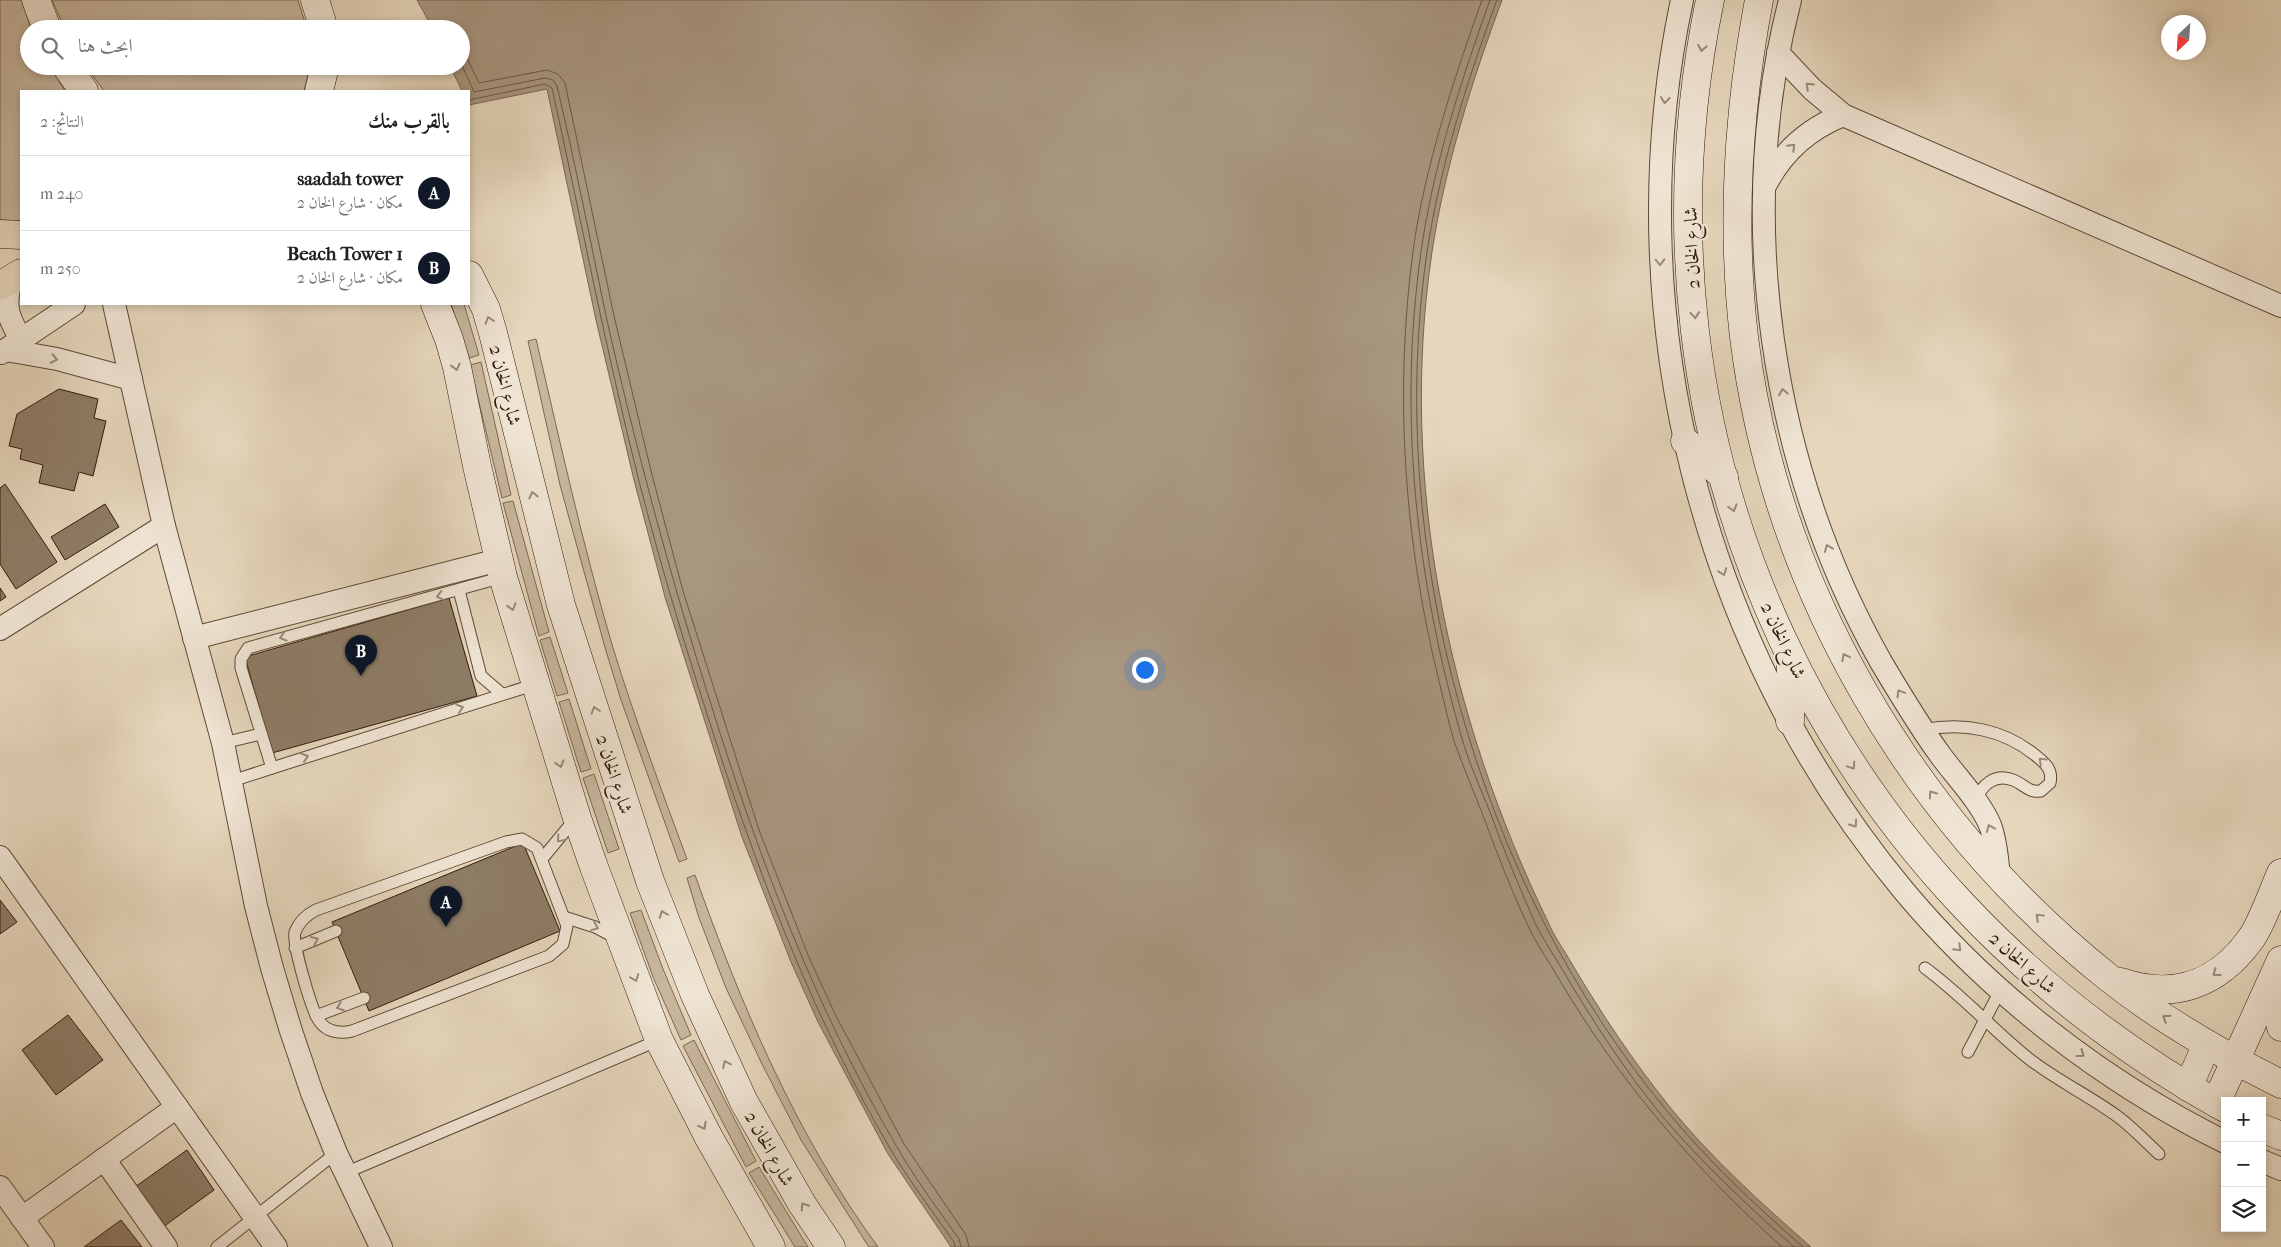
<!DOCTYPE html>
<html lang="ar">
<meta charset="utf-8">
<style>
:root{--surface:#fff;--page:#f2f2f2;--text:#202124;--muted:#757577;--line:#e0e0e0;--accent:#111827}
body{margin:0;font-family:"IM FELL French Canon",Amiri,serif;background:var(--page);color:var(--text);direction:rtl}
.controls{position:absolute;right:15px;bottom:15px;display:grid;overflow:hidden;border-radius:0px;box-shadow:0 2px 8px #0003}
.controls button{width:45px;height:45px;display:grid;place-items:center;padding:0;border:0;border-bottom:1px solid var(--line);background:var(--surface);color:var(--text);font:25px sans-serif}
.compass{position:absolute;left:2161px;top:15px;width:45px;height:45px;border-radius:50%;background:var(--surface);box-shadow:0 2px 8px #0003;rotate:205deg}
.you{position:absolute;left:1144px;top:669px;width:18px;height:18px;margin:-12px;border:4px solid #fff;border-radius:50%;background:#1a73e8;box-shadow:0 0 0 8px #1a73e833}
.badge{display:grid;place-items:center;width:32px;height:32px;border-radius:50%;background:var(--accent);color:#fff;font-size:16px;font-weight:700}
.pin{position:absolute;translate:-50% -41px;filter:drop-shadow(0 1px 2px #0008)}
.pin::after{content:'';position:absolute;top:26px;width:18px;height:15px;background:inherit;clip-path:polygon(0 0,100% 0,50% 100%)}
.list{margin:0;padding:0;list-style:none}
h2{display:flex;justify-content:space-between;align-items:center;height:65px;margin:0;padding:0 20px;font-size:21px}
h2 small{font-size:16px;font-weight:400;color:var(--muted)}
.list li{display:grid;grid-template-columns:32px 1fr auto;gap:15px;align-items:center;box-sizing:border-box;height:75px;padding:0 20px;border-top:1px solid var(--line)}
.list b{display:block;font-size:19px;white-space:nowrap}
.list p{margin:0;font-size:16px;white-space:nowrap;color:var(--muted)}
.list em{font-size:16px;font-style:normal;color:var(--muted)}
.icon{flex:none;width:28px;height:28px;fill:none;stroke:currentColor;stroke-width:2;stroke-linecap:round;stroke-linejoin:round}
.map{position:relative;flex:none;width:2281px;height:1247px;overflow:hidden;direction:ltr}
.search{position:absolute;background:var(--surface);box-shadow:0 2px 8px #0003;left:20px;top:20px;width:450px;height:55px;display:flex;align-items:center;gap:12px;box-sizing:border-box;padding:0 18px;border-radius:28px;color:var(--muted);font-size:19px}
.panel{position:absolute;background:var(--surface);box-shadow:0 2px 8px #0003;left:20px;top:90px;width:450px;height:215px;border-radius:0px;direction:rtl}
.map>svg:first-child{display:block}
.green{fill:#c7b69e;stroke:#7b6854}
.water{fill:#a8967f;stroke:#786550}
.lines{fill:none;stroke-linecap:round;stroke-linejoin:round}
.shore{stroke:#6c5844;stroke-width:1}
.building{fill:#8e7c66;stroke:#2f1b09}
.lane-casing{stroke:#5d4a36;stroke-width:13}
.street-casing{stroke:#5d4a36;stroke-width:24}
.secondary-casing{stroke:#2f1b09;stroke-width:29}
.primary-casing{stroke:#2f1b09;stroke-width:29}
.lane{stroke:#efe4d3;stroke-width:11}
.street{stroke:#efe4d3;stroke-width:22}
.secondary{stroke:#efe4d3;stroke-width:28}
.primary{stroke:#e6d6bc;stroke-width:28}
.oneway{stroke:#998a78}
.labels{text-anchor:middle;stroke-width:4;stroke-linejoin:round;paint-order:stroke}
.street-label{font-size:19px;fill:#2f1b09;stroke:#efe4d3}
</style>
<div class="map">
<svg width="2281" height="1247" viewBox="0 0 2281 1247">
<rect width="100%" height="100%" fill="#e6d6bc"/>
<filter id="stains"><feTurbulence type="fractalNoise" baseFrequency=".004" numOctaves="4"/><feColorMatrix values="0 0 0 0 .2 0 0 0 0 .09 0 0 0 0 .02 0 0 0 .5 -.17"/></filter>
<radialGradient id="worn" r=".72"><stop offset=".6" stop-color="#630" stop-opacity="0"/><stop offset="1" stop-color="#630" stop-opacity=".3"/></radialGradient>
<g class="green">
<polygon points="0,0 22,0 31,29 29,29 29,66 50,66 65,91 21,91 21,221 0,220"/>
<polygon points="52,0 298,0 307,29 65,29"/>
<polygon points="86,66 310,66 304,91 104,91"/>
<polygon points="451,304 464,304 479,355 469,358"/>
<path d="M 536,339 C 560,442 583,546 613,648 C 635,719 661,789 687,859 L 679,862 L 621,700 L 606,651 L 560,485 L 528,341 Z"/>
<polygon points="481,362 511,495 502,498 470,365"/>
<polygon points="513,501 549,632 539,636 503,503"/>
<polygon points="550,637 568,693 557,696 540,640"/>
<polygon points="569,699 591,769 581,772 559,702"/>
<polygon points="594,774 619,849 608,853 583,778"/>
<path d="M 695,875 C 741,1005 796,1135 878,1247 L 869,1247 L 865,1241 L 801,1140 L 761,1062 L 726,988 L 699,918 L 687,878 Z"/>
<polygon points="641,910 663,969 691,1035 681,1040 653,977 630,913"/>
<polygon points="694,1040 756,1161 746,1167 683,1046"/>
<polygon points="759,1167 808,1247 795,1247 749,1173"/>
</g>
<path class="water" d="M 417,0 L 1502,0 C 1472,81 1445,166 1432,252 C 1398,480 1448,716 1548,922 C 1554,936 1564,950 1572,964 C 1601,1013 1633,1061 1669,1106 C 1710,1157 1761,1203 1811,1247 L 951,1247 L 888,1154 L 818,1022 L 791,962 L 742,837 L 665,597 L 634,480 L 596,320 L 547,89 L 469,105 L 469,91 L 462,91 L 450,66 L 461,66 L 461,29 L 433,29 Z"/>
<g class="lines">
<g class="shore">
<path d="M 1482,0 C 1453,81 1425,166 1413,251 C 1394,395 1404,540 1439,681 C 1444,700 1448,721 1454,741 C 1463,767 1474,792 1484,818 C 1498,856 1513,895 1531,932 C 1539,948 1550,963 1559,979 C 1619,1081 1694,1168 1782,1247"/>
<path d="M 1490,0 C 1461,81 1433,166 1421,252 C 1398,414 1416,578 1461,735 C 1468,761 1480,787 1490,812 C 1504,851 1520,889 1537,927 C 1545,943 1556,958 1565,974 C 1594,1023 1626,1072 1662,1116 C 1702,1163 1748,1206 1794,1247"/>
<path d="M 1497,0 C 1467,81 1440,166 1427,252 C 1384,546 1477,882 1667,1111 C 1707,1160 1755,1205 1803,1247"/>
<polyline points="461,51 467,58 479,83 547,70 558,74 565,83 614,316 652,475 683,591 759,830 808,955 835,1014 904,1144 966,1235 969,1247"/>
<path d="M 461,63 L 474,92 L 545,78 L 553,80 L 557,86 C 575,162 590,239 606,316 C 635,445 669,572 709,698 C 757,853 814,1006 897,1147 C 915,1179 938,1209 959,1239 L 961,1247"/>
<path d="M 469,100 L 545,84 L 552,88 C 581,219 606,351 639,481 C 662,571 689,659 718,748 C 763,887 817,1024 891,1150 C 910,1182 933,1212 954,1242 L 955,1247"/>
</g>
</g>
<g class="building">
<polygon points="59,389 98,399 94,418 106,421 93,476 79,472 74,491 39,483 43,465 20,459 22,449 9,446 17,414"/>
<polygon points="5,484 57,562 16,589 0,564 0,488"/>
<polygon points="105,504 119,527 65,560 51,537"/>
<polygon points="0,588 6,597 0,601"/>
<polygon points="449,598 477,696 272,753 245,657"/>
<polygon points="523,843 560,931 369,1011 332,922"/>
<polygon points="0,900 17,922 0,934"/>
<polygon points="68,1015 103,1060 56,1095 22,1050"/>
<polygon points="187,1150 214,1190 163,1227 135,1187"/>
<polygon points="121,1220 142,1247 84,1247"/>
</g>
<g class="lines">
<g class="lane-casing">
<g id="lane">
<polyline points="503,577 248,648 241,659 241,668 272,768 536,684"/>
<polyline points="459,590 481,676 502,694"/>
<path d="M 1923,730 C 1963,722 2003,729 2035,755 C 2045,763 2053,769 2050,783 L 2041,791 C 2028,793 2024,784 2013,780 C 1995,773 1981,785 1976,801"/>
<polyline points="223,743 261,734"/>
<polyline points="232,781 272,768"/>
<path d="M 522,839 L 537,848 L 567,926 L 563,944 L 549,956 L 352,1031 C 341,1034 327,1032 320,1022 C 312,1013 292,943 295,932 C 299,922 306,915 316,910 L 506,842 Z"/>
<polyline points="542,859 575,819"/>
<polyline points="564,917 595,927 616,938"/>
<polyline points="295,948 336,931"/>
<path d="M 1925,968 C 1962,995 1992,1029 2028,1058 C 2056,1080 2088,1095 2117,1116 C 2132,1127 2145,1141 2159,1154"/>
<polyline points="316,1016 364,998"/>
<polyline points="1968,1052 2001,989"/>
<polyline points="345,1173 659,1040"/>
<polyline points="217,1247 336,1153"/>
</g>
</g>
<g class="street-casing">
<g id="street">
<path d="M 1682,0 C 1616,310 1701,648 1904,891 C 1991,995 2104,1082 2225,1142"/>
<path d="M 1790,0 C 1734,219 1770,465 1881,662 C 1900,694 1919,726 1941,756 C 1958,779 1979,800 1990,825 C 1996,841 1997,858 1999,876"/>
<polyline points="1778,53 1812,89 1843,115 2281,306"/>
<path d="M 1766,184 C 1783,151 1808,129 1843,115"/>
<path d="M 11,279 C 4,307 7,315 21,340"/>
<polyline points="114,304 164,526 223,743 256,906 272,968 291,1031 312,1093 336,1153 381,1247"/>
<polyline points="6,350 57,359 131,379"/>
<polyline points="1,353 74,304"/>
<polyline points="0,629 164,526"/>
<polyline points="194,638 499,560"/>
<polyline points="0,857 276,1247"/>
<polyline points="104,1159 166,1247"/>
<polyline points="2262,1161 2281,1169"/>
<polyline points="0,1187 43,1247"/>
<polyline points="22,1218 177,1107"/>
</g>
</g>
<g class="secondary-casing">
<g id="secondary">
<polyline points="36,0 47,29"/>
<polyline points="315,0 324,29"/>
<path d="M 1710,0 C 1617,449 1825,887 2225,1108"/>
<path d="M 1759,0 C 1738,111 1731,224 1744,337 C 1775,588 1912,821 2109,978 C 2162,1020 2221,1054 2281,1084"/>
<polyline points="66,66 84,91"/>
<polyline points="319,91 325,66"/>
<polyline points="469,275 486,309 493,333 561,605 650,881 695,995 744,1102 802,1204 831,1247"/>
<polyline points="435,304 449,339 457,367 477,466 503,577 577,818 594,867 659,1040 708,1136 771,1247"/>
<polyline points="1685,441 1724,477"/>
<polyline points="1790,721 1791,663"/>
<polyline points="2276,976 2276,1004 2281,1027"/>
<path d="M 2121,982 C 2174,1000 2217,985 2250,940 C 2261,926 2273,891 2281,873"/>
<polyline points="2188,1087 2207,1044"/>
<polyline points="2216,1103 2281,960"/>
<polyline points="2262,1128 2281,1136"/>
</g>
</g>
<g class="primary-casing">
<g id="primary">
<polyline points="0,234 21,235"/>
<polyline points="0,286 21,273"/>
</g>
</g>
<use href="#lane" class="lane"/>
<use href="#street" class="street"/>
<use href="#secondary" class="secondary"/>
<use href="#primary" class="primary"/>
</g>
<defs><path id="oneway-chevron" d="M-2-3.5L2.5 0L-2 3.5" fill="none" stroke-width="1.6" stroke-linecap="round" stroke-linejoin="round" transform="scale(1.25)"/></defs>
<g class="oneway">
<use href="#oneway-chevron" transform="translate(1702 48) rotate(100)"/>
<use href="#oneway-chevron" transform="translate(1809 86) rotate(-136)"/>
<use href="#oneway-chevron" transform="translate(1665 100) rotate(96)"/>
<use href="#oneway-chevron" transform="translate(1792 147) rotate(-45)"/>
<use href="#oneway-chevron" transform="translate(1660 262) rotate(88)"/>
<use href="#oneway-chevron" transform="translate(1695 315) rotate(85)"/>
<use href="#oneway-chevron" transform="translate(489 320) rotate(-108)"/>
<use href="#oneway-chevron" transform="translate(54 359) rotate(12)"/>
<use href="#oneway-chevron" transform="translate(456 367) rotate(76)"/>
<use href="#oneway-chevron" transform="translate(1783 392) rotate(-101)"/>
<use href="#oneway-chevron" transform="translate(533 495) rotate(-103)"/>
<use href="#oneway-chevron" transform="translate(1733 508) rotate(74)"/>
<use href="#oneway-chevron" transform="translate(1828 548) rotate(-112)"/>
<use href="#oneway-chevron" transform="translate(1723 572) rotate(69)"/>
<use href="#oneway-chevron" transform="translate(440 596) rotate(165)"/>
<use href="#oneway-chevron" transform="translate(512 607) rotate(74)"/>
<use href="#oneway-chevron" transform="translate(283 637) rotate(165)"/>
<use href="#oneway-chevron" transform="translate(1845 657) rotate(-118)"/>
<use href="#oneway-chevron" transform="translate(1900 693) rotate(-121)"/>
<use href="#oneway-chevron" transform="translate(460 708) rotate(-18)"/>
<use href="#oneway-chevron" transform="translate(595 710) rotate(-108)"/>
<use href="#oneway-chevron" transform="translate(305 757) rotate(-18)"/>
<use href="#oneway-chevron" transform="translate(2042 761) rotate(-137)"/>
<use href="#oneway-chevron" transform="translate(560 764) rotate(73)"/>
<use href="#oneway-chevron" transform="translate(1852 766) rotate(56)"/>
<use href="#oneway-chevron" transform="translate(1932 794) rotate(-126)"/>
<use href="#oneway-chevron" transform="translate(1854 824) rotate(55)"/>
<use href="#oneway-chevron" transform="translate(1990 828) rotate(-112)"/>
<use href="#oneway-chevron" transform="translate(560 839) rotate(130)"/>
<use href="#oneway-chevron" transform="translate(663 914) rotate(-111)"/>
<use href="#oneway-chevron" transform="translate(2039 917) rotate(-136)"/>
<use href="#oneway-chevron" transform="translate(595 927) rotate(22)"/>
<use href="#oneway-chevron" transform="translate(315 940) rotate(-23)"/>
<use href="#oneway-chevron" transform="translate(1958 948) rotate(45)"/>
<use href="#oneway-chevron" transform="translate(2216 973) rotate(144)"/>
<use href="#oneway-chevron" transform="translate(635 978) rotate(69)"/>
<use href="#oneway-chevron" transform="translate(340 1007) rotate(159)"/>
<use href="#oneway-chevron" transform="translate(2166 1018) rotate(-147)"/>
<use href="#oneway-chevron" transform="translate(2081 1054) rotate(36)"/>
<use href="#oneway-chevron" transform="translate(726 1064) rotate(-116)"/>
<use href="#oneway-chevron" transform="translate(703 1126) rotate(62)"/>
<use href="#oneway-chevron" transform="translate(804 1206) rotate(-123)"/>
</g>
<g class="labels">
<g class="street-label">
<text transform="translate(1691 248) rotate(-92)" y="7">شارع الخان 2</text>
<text transform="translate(506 385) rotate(76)" y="7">شارع الخان 2</text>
<text transform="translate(1784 640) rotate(65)" y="7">شارع الخان 2</text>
<text transform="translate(615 774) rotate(72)" y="7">شارع الخان 2</text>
<text transform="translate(2023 962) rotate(42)" y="7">شارع الخان 2</text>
<text transform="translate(770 1148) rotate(61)" y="7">شارع الخان 2</text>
</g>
</g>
<rect width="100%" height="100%" filter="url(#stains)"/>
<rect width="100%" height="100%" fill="url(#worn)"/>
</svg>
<div class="controls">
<button>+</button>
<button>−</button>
<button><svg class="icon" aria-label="layers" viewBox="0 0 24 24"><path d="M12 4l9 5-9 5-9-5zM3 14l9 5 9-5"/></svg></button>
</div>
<svg class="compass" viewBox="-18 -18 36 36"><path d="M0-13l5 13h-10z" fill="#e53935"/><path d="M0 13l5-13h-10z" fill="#757577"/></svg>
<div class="you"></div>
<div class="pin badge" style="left:446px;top:927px">A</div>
<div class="pin badge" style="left:361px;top:676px">B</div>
<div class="search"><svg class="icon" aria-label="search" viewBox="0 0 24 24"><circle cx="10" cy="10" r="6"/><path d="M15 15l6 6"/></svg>ابحث هنا</div>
<section class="panel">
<h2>بالقرب منك<small>النتائج: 2</small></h2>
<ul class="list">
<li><span class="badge">A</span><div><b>saadah tower</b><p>مكان · شارع الخان 2</p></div><em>240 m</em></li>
<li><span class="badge">B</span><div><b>Beach Tower 1</b><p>مكان · شارع الخان 2</p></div><em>250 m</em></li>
</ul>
</section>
</div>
